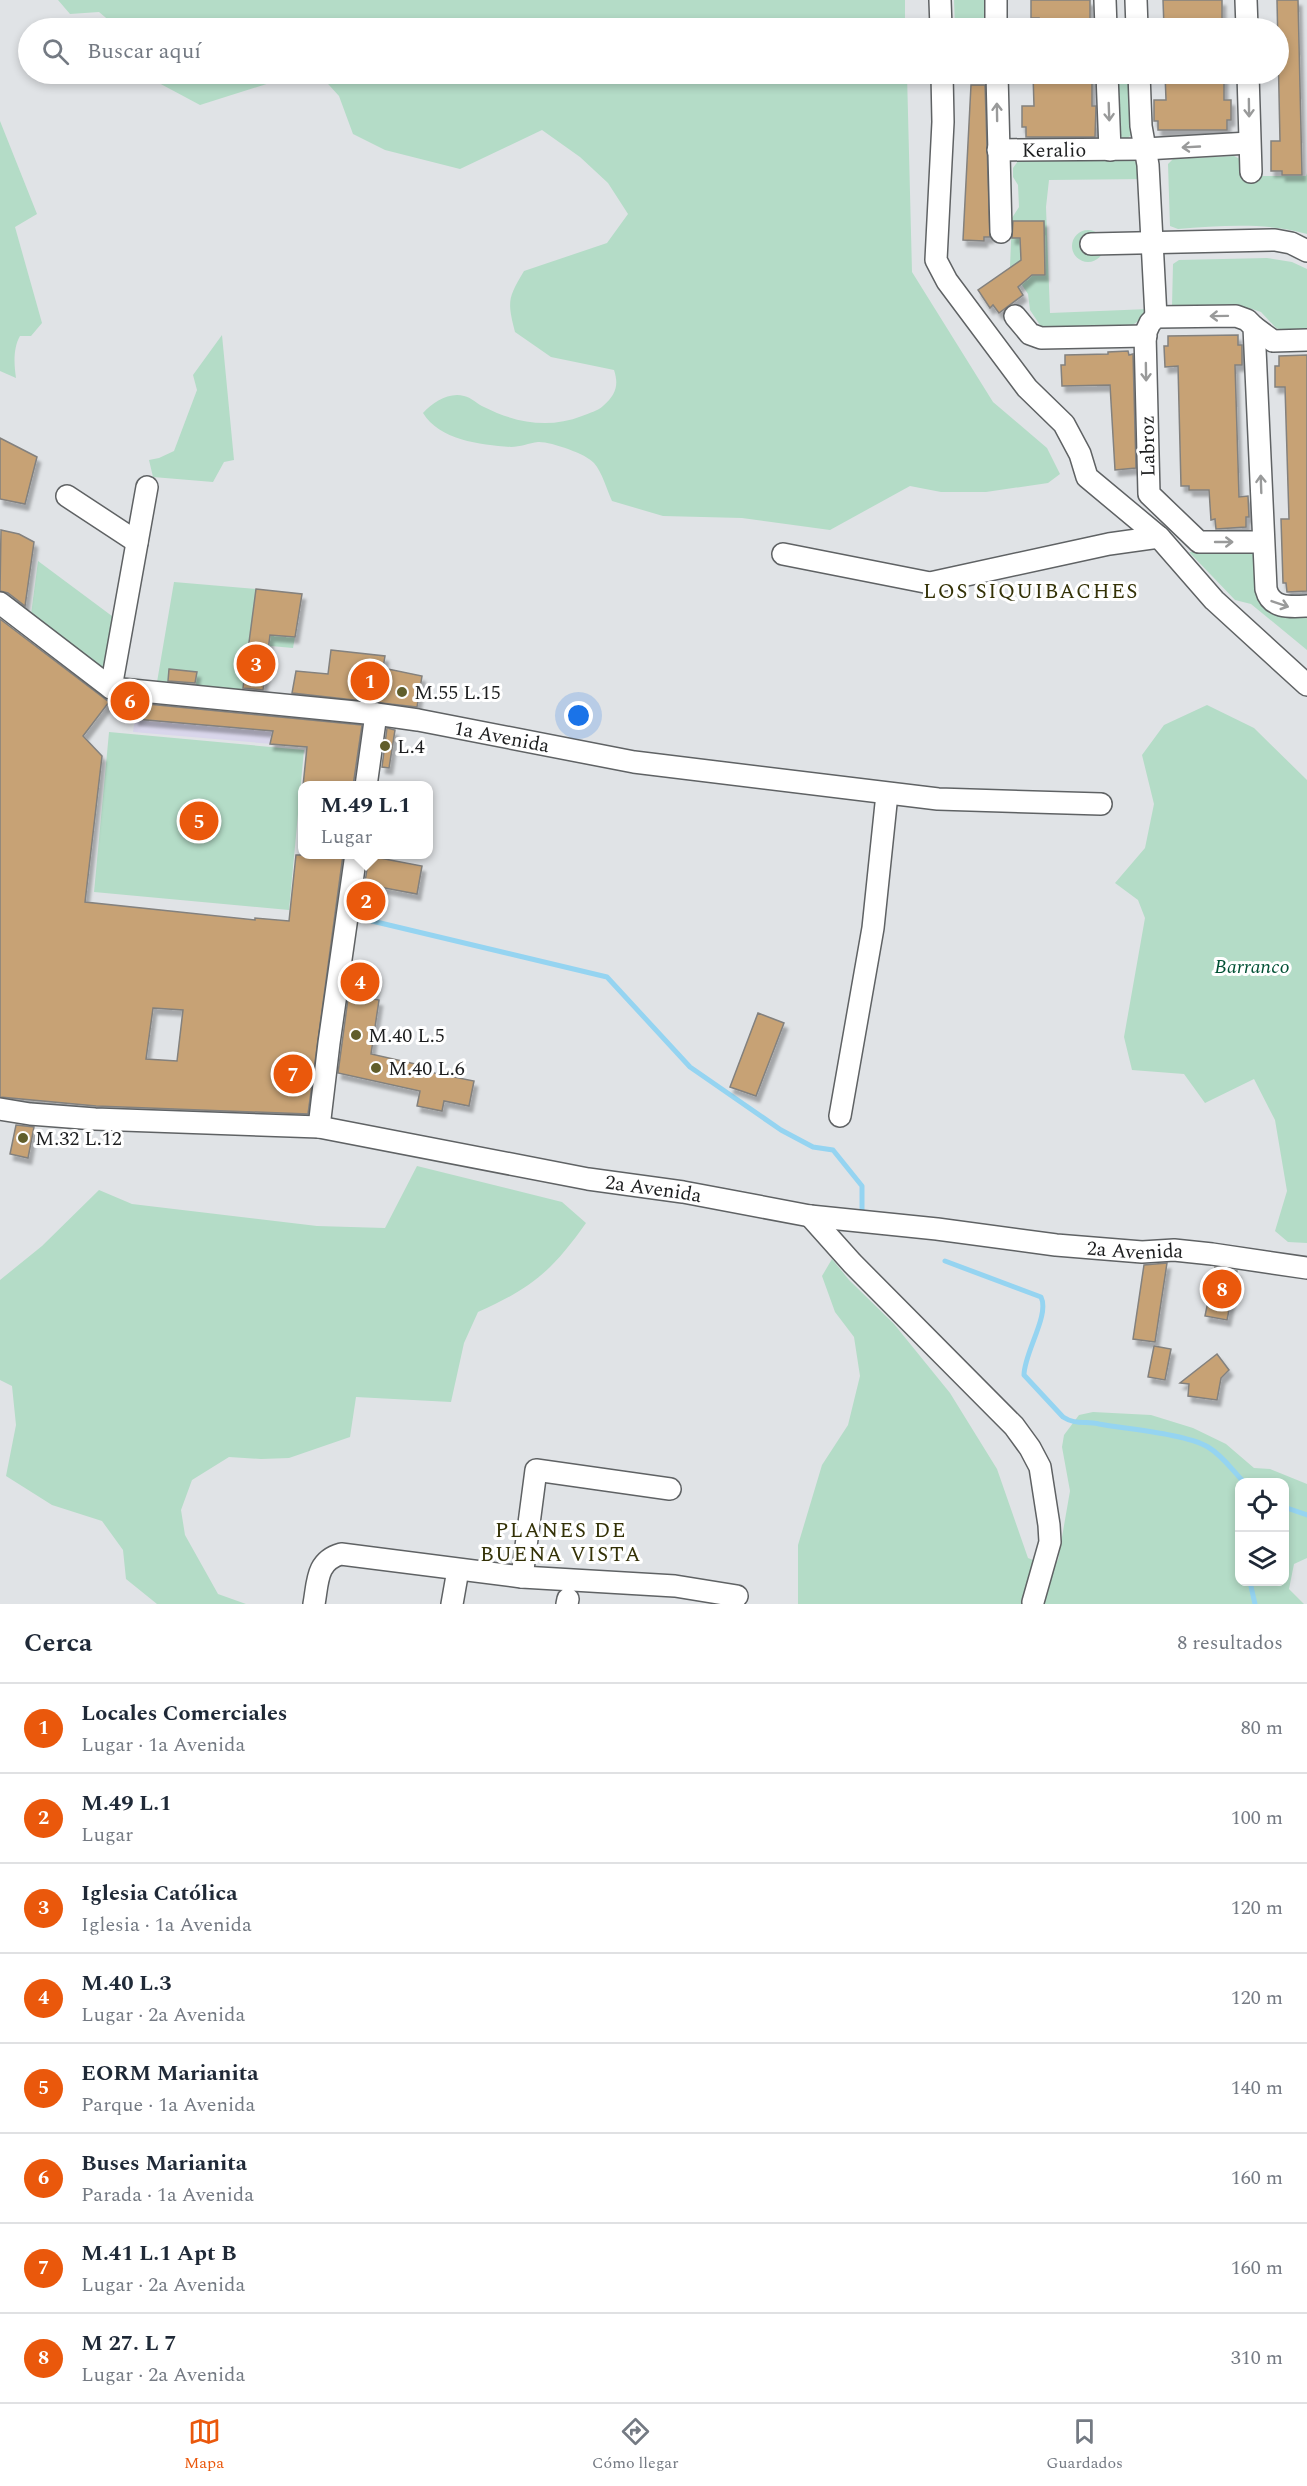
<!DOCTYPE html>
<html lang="es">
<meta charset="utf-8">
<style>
:root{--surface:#fff;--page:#f2f2f3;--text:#1f2937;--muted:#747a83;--line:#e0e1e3;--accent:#ea580c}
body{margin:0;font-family:Spectral,serif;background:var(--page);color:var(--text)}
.controls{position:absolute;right:18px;bottom:18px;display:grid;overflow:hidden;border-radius:12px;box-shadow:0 3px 9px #0003}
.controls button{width:54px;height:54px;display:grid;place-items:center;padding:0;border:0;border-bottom:2px solid var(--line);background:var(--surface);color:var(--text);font:30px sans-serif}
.you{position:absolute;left:579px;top:716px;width:21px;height:21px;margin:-15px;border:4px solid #fff;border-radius:50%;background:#1a73e8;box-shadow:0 0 0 9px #1a73e833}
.badge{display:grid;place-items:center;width:39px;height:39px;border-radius:50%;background:var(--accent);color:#fff;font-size:20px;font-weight:700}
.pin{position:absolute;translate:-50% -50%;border:3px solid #fff;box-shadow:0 2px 6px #0006}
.popup{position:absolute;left:298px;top:781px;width:135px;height:78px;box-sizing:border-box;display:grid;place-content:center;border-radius:12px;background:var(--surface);filter:drop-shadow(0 2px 4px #0005);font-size:20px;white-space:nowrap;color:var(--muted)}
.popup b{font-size:22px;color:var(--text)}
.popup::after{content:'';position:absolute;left:50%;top:100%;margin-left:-12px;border:12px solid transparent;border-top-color:var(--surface)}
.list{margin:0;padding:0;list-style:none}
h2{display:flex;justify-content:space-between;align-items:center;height:78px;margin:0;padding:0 24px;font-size:26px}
h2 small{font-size:20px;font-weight:400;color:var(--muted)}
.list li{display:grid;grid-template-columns:39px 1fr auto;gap:18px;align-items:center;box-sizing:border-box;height:90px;padding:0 24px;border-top:2px solid var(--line)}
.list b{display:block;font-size:22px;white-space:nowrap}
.list p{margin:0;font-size:20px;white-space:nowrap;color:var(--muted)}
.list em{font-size:20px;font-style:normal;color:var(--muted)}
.icon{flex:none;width:33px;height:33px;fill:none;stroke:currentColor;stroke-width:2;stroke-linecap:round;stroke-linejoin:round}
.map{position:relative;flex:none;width:1307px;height:1604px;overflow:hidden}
.search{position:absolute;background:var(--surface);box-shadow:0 3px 9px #0003;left:18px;right:18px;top:18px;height:66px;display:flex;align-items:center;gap:15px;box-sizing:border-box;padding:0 21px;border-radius:33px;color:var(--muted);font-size:22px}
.sheet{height:798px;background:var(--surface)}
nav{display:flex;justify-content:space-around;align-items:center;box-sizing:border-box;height:84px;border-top:2px solid var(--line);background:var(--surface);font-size:16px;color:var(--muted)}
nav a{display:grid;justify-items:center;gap:3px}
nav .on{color:var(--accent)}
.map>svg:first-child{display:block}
.education{fill:#d9d6eb}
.green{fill:#b4dcc7;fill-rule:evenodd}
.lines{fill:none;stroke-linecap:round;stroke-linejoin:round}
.stream{stroke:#95d4f1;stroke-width:5}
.building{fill:#c7a274;stroke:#83817e;stroke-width:1.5;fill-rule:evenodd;filter:url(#shadow)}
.minor-casing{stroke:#5f6264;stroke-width:24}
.minor{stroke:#fff;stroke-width:21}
.oneway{stroke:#999a9a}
.poi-dot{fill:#615e2b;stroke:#fff;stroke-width:2}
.labels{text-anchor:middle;stroke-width:6;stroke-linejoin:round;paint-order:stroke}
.street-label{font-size:20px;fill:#1d1e1f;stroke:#fff}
.poi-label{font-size:20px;fill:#1d1e1f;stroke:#fff;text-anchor:start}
.park-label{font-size:20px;font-style:italic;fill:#005034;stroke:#fff}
.neighbourhood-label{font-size:21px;letter-spacing:1.5px;fill:#333106;stroke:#fff}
</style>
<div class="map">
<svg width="1307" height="1604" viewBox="0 0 1307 1604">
<defs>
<filter id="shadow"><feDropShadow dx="3.5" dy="6" stdDeviation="1.5" flood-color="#0004"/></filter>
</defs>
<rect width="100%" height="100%" fill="#e0e3e6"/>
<polygon class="education" points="138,695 365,716 355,785 303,785 307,747 133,732"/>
<g class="green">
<polygon points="58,0 905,0 905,28 118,28 99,12 70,14"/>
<polygon points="954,0 997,0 997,28 955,28"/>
<polygon points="142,74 298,74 200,105"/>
<path d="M 319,74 L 907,74 L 912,272 L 993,402 L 1047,448 L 1060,474 L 1048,483 L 986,492 L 941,492 L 910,486 L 830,530 L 742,518 L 663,516 L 612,501 C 607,490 602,472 594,463 C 587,454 549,441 538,442 C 529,443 520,447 511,447 C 481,445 439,440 423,413 C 433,402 449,392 464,396 C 471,397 477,404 484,407 C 516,423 549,429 582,416 C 589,413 598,411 603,406 C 616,395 619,385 614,370 L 551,357 L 515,332 C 507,301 508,298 524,271 L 607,243 L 628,214 L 608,183 L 580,157 L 542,130 L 460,169 L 385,150 L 353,134 L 339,96 Z"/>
<polygon points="1117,74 1131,74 1132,134 1127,139 1123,139 1119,133"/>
<path d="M 0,121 L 37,214 L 15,227 L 42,323 L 31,336 L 20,336 C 13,348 14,365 16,378 L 0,371 Z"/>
<path d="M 1234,156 L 1242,160 L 1243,176 L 1306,176 L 1307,173 L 1307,234 C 1267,222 1219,226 1178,229 L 1170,226 L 1168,164 L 1173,159 Z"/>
<polygon points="1113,159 1129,159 1139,163 1147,179 1049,180 1046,207 1050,313 1149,309 1143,318 1128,328 1042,328 1030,310 1028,294 1010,267 1012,218 1019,207 1018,185 1013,177 1013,168 1018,161"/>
<circle cx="1088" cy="246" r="16"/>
<polygon points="1267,258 1292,262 1307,269 1307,330 1285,331 1276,328 1261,312 1249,308 1179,309 1172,306 1173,264 1179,260"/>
<polygon points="222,335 234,460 224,462 213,482 153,477 149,460 159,458 174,451 197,390 193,375"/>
<polygon points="1189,552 1253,552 1266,608 1277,615 1307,615 1307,650 1251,604 1235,600"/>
<polygon points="38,561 120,622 109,683 30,622"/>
<polygon points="174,582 256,589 251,633 295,637 293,648 248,644 242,696 195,691 197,672 170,669 167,689 156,688"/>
<polygon points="1207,705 1254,728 1307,780 1307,1243 1288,1242 1275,1231 1287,1191 1275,1120 1254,1079 1205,1103 1184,1074 1132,1070 1124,1037 1145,918 1138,900 1115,883 1145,848 1154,804 1142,755 1164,725"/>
<polygon points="109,732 304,750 289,910 94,892"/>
<path d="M 417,1166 L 562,1202 L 586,1223 C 552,1271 532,1288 478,1312 L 464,1343 L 451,1402 L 356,1397 L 350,1437 L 289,1458 L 261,1459 L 229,1457 L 192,1480 L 181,1510 L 185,1535 L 218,1594 L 246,1604 L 157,1604 L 126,1579 L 123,1550 L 102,1521 L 52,1505 L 6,1476 L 16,1425 L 12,1386 L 0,1380 L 0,1280 L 42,1246 L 99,1190 L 132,1204 L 317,1226 L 385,1228 Z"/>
<path d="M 832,1259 L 849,1280 L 894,1324 L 950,1393 L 997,1469 L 1028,1558 L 1050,1567 L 1058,1560 L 1070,1491 L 1062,1447 L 1064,1435 L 1079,1415 L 1093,1412 L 1151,1415 L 1193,1428 L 1226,1444 L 1254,1468 L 1270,1469 L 1307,1484 L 1307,1558 L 1294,1564 L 1289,1589 L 1304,1604 L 798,1604 L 798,1545 L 822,1465 L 848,1425 L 860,1376 L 854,1337 L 835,1312 L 822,1276 ZM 1240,1482 L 1284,1482 L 1284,1582 L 1240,1582 Z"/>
</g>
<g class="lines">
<g class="stream">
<polyline points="351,916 607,977 690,1067 781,1130 813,1147 833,1150 862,1186 862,1216"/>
<path d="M 945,1261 L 1041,1297 C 1050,1315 1024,1353 1024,1375 L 1063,1417 C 1075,1425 1086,1421 1099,1424 C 1126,1429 1187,1434 1208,1447 C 1223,1456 1232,1470 1244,1482"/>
<polyline points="1284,1507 1307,1515"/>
<polyline points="1250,1582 1255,1604"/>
</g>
</g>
<g class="building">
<polygon points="1031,0 1090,0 1090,28 1038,28 1039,18 1031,18"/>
<polygon points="1163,0 1222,0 1222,28 1164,28"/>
<polygon points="1277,0 1298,0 1302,175 1282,175 1282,171 1271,171 1271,141 1280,141"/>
<polygon points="1033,74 1092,74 1092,106 1096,106 1095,137 1026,137 1026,127 1022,127 1022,106 1034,106"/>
<polygon points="1165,74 1224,74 1224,100 1231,100 1231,120 1227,120 1227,130 1158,130 1158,121 1154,121 1154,100 1166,100"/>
<polygon points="971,85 985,85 990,237 984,237 984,241 963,240"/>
<polygon points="1013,221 1044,221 1045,275 1032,275 1018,287 1023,295 999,313 993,305 990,308 978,290 1021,260 1020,238 1012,238"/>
<polygon points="1238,335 1238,345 1242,345 1242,365 1235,365 1239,497 1248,496 1249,517 1246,517 1246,527 1216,529 1215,519 1211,520 1209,490 1189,490 1189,486 1181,486 1178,366 1165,367 1164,346 1168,346 1168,336"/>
<polygon points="1128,351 1129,355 1133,354 1136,468 1115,470 1110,385 1062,386 1061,365 1065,365 1065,355 1108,354 1108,352"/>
<polygon points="1307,355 1307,591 1287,592 1286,583 1283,583 1281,519 1289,519 1285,387 1275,387 1275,366 1279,366 1279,356"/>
<polygon points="0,438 37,457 25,504 0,499"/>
<polygon points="1,530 19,534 34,542 25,606 8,593 0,591"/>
<polygon points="256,589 302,594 295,637 270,635 263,690 243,688"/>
<path d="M 0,619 L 109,702 L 83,736 L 102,756 L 85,902 L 255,920 L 255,918 L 289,921 L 296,855 L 343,855 L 308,1114 L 96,1106 L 0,1097 ZM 153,1008 L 183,1010 L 177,1061 L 146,1059 Z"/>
<polygon points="331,650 385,656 383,668 422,676 417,707 292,693 296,671 328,674"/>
<polygon points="169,669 197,672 195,683 168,681"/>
<polygon points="137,703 362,725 353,786 303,786 307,747 270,744 273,731 135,719"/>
<polygon points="387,728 395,730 389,768 382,767"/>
<polygon points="369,856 422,866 417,894 380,887 374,917 360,915"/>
<polygon points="352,969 378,975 373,999 379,1000 371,1054 420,1065 419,1070 474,1081 469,1106 444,1101 442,1111 417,1106 420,1091 338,1073"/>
<polygon points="758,1013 784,1023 756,1096 730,1087"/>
<polygon points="16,1125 34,1127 28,1158 10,1154"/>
<polygon points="1167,1263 1155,1342 1133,1339 1144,1265"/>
<polygon points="1215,1267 1237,1271 1227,1320 1205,1316"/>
<polygon points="1154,1346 1171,1349 1165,1380 1148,1377"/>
<polygon points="1217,1354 1229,1370 1221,1378 1217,1400 1188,1396 1189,1384 1180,1383"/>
</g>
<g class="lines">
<g class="minor-casing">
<g id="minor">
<polyline points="940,0 941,28"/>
<polyline points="996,0 996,28"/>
<polyline points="1105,0 1106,28"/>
<polyline points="1136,0 1137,28"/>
<polyline points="1246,0 1247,28"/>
<polyline points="942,74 943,122 936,260 947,281 1027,388 1064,424 1080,454 1087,477 1159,537 1214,600 1307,685"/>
<polyline points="997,74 1001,232"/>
<polyline points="1107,74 1110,150"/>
<polyline points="1139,74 1141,126 1148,165 1156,317"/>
<polyline points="1248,74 1251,172"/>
<path id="s1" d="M 998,150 L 1145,149 L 1249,143"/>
<polyline points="1091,244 1275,240 1291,243 1307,251"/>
<polyline points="1015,316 1030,334 1041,338 1146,336"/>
<polyline points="1254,327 1273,341 1307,340"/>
<polyline points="67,496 137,542"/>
<path d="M 1263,542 L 1199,542 L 1149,494 L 1145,334 L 1150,323 L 1156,317 L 1236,316 L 1247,320 L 1254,327 L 1266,589 C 1271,609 1290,607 1307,606"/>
<polyline points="783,554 930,583 1109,544 1159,537"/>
<path id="s2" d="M 0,603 L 111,688 L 376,714 L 418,720 L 634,762 L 938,799 L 1101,804"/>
<polyline points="111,688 147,487"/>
<polyline points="366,786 376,714"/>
<path id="s3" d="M 0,1109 L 30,1114 L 95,1119 L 319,1127 L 588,1179 L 683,1192 L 810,1216 L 937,1229 L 1056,1245 L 1142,1252 L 1174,1250 L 1212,1254 L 1307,1268"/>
<polyline points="840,1116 873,928 887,794"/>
<polyline points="319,1127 329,1043 356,854"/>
<polyline points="810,1216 852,1263 1014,1426 1030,1448 1040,1467 1049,1525 1050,1542 1033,1602"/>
<polyline points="522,1577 536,1470 670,1489"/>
<path d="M 314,1604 C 318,1582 316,1561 341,1554 L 522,1577 L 675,1586 L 737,1596"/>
<polyline points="452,1604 458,1570"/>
<polyline points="567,1604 568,1599"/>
</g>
</g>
<use href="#minor" class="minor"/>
</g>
<defs><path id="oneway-shaft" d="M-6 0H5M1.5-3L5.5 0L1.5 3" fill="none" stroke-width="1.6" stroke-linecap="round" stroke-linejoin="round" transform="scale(1.5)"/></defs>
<g class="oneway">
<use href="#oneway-shaft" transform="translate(1249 108) rotate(89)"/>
<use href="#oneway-shaft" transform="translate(997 112) rotate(-91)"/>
<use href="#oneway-shaft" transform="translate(1109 112) rotate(88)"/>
<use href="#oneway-shaft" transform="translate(1191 147) rotate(177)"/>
<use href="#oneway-shaft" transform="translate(1219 316) rotate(179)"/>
<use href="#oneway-shaft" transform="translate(1146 372) rotate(89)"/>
<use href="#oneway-shaft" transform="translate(1261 484) rotate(-92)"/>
<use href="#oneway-shaft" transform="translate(1224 542)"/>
<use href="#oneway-shaft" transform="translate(1280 604) rotate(19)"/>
</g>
<g class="poi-dot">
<circle cx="402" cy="692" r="6"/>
<circle cx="385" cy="746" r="6"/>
<circle cx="356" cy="1035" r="6"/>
<circle cx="376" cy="1068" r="6"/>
<circle cx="23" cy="1138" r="6"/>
</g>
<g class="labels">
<g class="street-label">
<text dy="7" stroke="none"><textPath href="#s1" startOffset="56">Keralio</textPath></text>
<text transform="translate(1147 446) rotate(-91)" y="7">Labroz</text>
<text dy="7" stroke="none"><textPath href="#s2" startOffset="534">1a Avenida</textPath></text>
<text dy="7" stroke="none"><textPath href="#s3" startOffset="660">2a Avenida</textPath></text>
<text dy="7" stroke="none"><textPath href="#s3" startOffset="1146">2a Avenida</textPath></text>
</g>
<g class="poi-label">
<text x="414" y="699">M.55 L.15</text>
<text x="397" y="753">L.4</text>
<text x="368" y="1042">M.40 L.5</text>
<text x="388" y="1075">M.40 L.6</text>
<text x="35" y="1145">M.32 L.12</text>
</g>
<g class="park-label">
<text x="1252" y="973">Barranco</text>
</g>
<g class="neighbourhood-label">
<text x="1031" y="598">LOS SIQUIBACHES</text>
<text x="561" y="1537">PLANES DE<tspan x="561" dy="24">BUENA VISTA</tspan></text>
</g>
</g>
</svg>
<div class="controls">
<button><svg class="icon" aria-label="locate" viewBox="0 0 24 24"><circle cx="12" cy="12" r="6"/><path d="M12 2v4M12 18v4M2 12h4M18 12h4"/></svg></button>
<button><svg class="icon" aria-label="layers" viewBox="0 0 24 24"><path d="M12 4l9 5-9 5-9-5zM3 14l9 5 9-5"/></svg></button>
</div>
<div class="you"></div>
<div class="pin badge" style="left:370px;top:681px">1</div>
<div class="pin badge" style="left:366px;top:901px">2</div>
<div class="popup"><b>M.49 L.1</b>Lugar</div>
<div class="pin badge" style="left:256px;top:664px">3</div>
<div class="pin badge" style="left:360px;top:982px">4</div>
<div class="pin badge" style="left:199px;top:821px">5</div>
<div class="pin badge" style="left:130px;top:701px">6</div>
<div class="pin badge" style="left:293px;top:1074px">7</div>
<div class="pin badge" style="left:1222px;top:1289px">8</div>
<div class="search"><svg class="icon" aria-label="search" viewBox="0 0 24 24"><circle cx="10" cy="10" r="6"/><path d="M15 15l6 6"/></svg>Buscar aquí</div>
</div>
<section class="sheet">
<h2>Cerca<small>8 resultados</small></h2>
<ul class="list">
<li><span class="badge">1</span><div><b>Locales Comerciales</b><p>Lugar · 1a Avenida</p></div><em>80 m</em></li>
<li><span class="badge">2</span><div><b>M.49 L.1</b><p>Lugar</p></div><em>100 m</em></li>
<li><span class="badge">3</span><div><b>Iglesia Católica</b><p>Iglesia · 1a Avenida</p></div><em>120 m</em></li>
<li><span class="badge">4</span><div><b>M.40 L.3</b><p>Lugar · 2a Avenida</p></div><em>120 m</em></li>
<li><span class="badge">5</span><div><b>EORM Marianita</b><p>Parque · 1a Avenida</p></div><em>140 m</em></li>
<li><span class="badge">6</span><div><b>Buses Marianita</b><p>Parada · 1a Avenida</p></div><em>160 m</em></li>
<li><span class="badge">7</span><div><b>M.41 L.1 Apt B</b><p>Lugar · 2a Avenida</p></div><em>160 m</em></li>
<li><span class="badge">8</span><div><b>M 27. L 7</b><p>Lugar · 2a Avenida</p></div><em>310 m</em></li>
</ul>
</section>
<nav>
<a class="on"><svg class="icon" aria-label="map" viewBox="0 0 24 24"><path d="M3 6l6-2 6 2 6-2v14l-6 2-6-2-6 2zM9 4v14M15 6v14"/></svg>Mapa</a>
<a><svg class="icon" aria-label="directions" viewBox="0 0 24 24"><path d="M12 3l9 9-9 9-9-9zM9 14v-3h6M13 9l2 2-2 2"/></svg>Cómo llegar</a>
<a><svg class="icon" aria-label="saved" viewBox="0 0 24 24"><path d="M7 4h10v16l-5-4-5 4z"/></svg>Guardados</a>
</nav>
